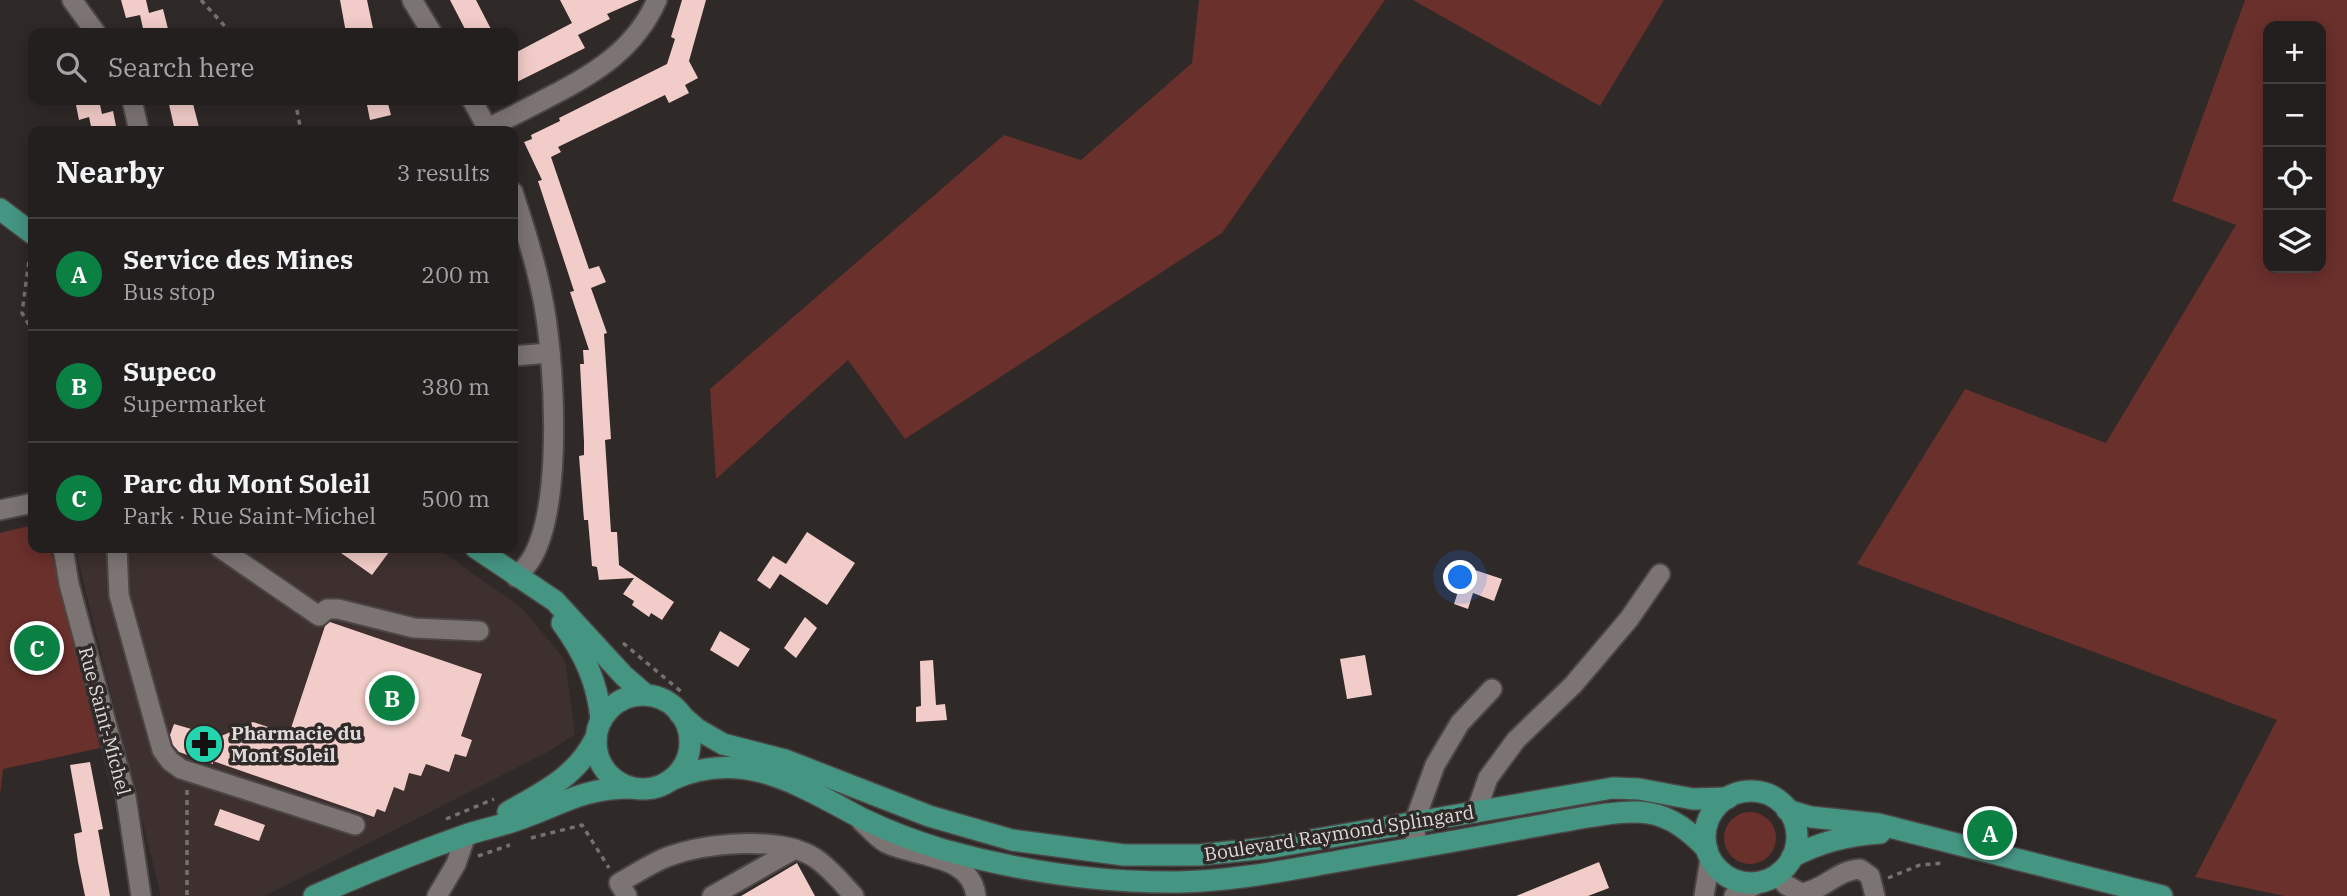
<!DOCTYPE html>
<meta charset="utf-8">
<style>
:root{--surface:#231f1e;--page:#2b2727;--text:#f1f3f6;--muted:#a3a2a4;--line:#403d3c;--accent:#0b8043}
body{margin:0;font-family:"IBM Plex Serif",serif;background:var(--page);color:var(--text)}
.controls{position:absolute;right:21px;top:21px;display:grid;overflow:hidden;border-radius:14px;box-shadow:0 4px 18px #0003}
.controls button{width:63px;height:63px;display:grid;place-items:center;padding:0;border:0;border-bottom:2px solid var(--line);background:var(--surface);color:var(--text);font:35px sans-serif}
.you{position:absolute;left:1461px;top:578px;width:24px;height:24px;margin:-18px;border:5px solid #fff;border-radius:50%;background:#1a73e8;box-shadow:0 0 0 10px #1a73e833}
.badge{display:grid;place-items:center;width:46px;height:46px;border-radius:50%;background:var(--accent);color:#fff;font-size:23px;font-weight:700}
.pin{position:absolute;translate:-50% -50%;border:4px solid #fff;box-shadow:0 2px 7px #0006}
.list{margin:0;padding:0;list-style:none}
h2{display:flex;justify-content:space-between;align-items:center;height:91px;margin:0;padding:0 28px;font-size:30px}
h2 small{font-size:23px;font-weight:400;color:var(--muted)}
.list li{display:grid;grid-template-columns:46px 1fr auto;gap:21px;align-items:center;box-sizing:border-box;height:112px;padding:0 28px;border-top:2px solid var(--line)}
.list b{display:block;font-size:26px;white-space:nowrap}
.list p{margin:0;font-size:23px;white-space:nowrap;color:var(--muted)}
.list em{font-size:23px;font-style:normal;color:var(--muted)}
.icon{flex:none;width:38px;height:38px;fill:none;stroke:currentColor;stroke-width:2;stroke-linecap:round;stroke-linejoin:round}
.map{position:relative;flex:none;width:2347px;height:896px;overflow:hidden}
.search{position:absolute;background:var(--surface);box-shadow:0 4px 18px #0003;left:28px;top:28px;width:490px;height:77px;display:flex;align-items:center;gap:18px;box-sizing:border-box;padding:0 24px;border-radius:14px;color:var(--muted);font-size:26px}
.panel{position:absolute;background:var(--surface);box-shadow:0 4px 18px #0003;left:28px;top:126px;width:490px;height:427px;border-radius:14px}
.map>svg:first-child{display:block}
.built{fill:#3d302e}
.green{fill:#6a302c;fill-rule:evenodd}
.building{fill:#f2ccc8}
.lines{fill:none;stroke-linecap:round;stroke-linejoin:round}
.minor-casing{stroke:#4b4645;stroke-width:23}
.major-casing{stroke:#4b4645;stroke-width:24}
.path{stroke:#767170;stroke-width:3.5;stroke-dasharray:5 5;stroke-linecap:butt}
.minor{stroke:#7c7473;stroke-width:19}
.major{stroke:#459583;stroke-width:21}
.labels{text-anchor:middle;stroke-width:7;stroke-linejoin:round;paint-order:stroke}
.street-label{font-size:19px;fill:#dedad9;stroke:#2f2928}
.poi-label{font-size:19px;font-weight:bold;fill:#dedad9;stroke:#2f2928;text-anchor:start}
</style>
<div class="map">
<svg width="2347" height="896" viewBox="0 0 2347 896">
<rect width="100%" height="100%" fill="#2f2928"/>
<polygon class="built" points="75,548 437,548 523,609 565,660 575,734 550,751 265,896 161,896"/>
<g class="green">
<polygon points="1199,0 1385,0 1222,233 905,439 848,360 716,479 710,389 1004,135 1081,160 1192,63"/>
<polygon points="1413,0 1664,0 1600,106"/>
<path d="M 2245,0 L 2347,0 L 2347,896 L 2284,896 L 2195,877 L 2277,720 L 1857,564 L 1965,389 L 2106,443 L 2236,225 L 2172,201 ZM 2268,26 L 2321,26 L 2321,268 L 2268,268 Z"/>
<polygon points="33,525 33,548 50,548 100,748 3,769 0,795 0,533"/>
<circle cx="1750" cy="838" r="26"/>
</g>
<g class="building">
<polygon points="121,0 146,0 149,13 163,9 169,33 144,33 140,15 126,18"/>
<polygon points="340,0 367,0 374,33 346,33"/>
<polygon points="450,0 476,0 493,33 467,33"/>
<polygon points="560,0 639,0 607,14 610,19 578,35 585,48 513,84 513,54 572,23"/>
<polygon points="682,0 706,0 689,61 698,78 685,85 689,93 669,103 665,95 558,147 561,152 551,157 589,269 599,266 606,282 591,288 607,333 604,334 611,439 605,440 611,532 617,532 619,565 674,602 662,620 651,613 649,617 632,605 634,601 623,594 634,578 599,580 597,567 592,566 588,520 584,520 579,456 584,455 584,442 580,364 584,364 583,350 589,350 570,292 574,291 538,181 542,180 524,142 532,139 531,135 560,121 559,118 667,64 675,39 671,37"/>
<polygon points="75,100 99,100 102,114 113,111 117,131 92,131 89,117 79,120"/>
<polygon points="168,100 192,100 200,131 175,131"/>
<polygon points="366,100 387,100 391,115 370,120"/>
<polygon points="807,532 855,563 827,605 780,574 770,589 757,580 773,556 786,564"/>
<polygon points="334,548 392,548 372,575"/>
<polygon points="1466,567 1502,579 1494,601 1473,593 1468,609 1454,604"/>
<polygon points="805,617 817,628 796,658 784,648"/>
<polygon points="330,622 482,674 461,736 472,740 466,757 455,754 449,772 426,764 421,776 409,773 404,791 394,787 385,812 377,809 374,817 213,761 213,764 179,752 173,745 170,735 174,724 219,737 253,722 289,734 325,626"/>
<polygon points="720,631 750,649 738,667 710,650"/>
<polygon points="1365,655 1372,695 1347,699 1340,659"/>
<polygon points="933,660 936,705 945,704 947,720 916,722 916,707 921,706 920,661"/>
<polygon points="90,762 103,829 98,830 110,896 85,896 78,862 74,834 82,832 70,765"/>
<polygon points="220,809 265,825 259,841 214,825"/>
<polygon points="1599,862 1609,888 1588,896 1516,896"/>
<polygon points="797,863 815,896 741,896"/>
</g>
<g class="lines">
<g class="minor-casing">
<g id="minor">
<polyline points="72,0 96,33"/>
<polyline points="412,0 432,33"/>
<polyline points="132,100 139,131"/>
<polyline points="472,100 489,131"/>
<path d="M 487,128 C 509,118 530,107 551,96 C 596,73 636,48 657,0"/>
<path d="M 513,192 C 524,226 535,260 542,295 C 555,357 563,501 533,556 C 529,564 523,570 516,577"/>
<polyline points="513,356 550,353"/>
<polyline points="0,510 33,503"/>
<polyline points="63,548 69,584 126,797 141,896"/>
<polyline points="117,548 119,595 162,750 170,761 181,769 355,825"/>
<polyline points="220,548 319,616 327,609 338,609 414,628 479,631"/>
<polyline points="1476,812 1488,778 1516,740 1573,685 1629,619 1660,574"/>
<path d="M 861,821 C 869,828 877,838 886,843 C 916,858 971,854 976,896"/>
<polyline points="1417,848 1414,823 1435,765 1460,723 1492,689"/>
<path d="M 1777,875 L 1786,885 L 1801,893 C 1823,891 1837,870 1860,869 L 1870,876 L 1875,896"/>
<polyline points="437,896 456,864 466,835"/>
<path d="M 627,896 L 619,883 C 635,874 650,864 667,857 C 705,843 779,835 815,858 C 830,868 842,883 854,896"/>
<polyline points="712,896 795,849"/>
<polyline points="1704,896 1710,859"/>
<polyline points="1734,896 1763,881"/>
</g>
</g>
<g class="major-casing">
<g id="major">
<polyline points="0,209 33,234"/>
<polyline points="476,548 555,601 624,676 646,695"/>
<path d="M 562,623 C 584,653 598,683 601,720"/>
<circle cx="643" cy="742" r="47"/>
<polyline points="680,714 697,729 723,744 785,760 929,816 1012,840 1124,855 1199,855 1267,848 1613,788 1639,789 1693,799 1728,798"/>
<path d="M 671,780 C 744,747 800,786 863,819 C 888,831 917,842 944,850 C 1020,871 1100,883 1179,882 C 1231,881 1282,871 1334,862 C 1396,851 1458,841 1520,829 C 1553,824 1618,808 1648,813 C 1673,817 1690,832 1707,849"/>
<circle cx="1751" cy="837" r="46"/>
<polyline points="1787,810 1811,817 1878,824 2162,896"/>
<path d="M 508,812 C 543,792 577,776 595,739"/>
<path d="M 1792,857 C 1820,842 1848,835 1880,833"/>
<path d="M 314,896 C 363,874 412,854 463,836 C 479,830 497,827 514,821 C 560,806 579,788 631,788"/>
</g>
</g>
<g class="path">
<polyline points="201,0 231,33"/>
<polyline points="295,100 301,131"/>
<polyline points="30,252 22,313 29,325 33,327"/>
<polyline points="623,643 684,694"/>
<polyline points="187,790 187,896"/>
<polyline points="446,819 494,799"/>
<polyline points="531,838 582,825 609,868"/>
<polyline points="478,856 510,845"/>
<polyline points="1888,878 1920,865 1944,863"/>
</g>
<use href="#minor" class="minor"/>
<use href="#major" class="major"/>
</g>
<defs>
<g id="pharmacy-disc" transform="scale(2.0125)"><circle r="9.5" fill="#22d5af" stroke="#2f2928"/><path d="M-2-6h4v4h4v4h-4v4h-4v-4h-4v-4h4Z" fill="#111"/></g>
</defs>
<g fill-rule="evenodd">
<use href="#pharmacy-disc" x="204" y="744"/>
</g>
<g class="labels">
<g class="street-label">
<text transform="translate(105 721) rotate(75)" y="7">Rue Saint-Michel</text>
<text transform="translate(1339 833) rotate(-9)" y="7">Boulevard Raymond Splingard</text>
</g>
<g class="poi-label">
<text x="231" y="740">Pharmacie du<tspan x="231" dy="22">Mont Soleil</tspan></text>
</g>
</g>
</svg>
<div class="controls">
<button>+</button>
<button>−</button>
<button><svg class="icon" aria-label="locate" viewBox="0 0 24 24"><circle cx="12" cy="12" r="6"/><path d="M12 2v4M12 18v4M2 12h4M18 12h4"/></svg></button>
<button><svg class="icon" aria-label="layers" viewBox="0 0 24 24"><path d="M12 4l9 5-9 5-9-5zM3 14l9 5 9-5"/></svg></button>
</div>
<div class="you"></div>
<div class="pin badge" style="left:1990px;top:833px">A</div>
<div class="pin badge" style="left:392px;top:698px">B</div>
<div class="pin badge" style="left:37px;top:648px">C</div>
<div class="search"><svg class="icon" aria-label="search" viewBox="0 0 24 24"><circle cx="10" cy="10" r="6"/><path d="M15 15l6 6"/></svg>Search here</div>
<section class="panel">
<h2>Nearby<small>3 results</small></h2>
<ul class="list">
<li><span class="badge">A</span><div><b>Service des Mines</b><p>Bus stop</p></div><em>200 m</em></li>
<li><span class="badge">B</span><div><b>Supeco</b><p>Supermarket</p></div><em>380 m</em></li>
<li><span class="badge">C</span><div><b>Parc du Mont Soleil</b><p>Park · Rue Saint-Michel</p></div><em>500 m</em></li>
</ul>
</section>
</div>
